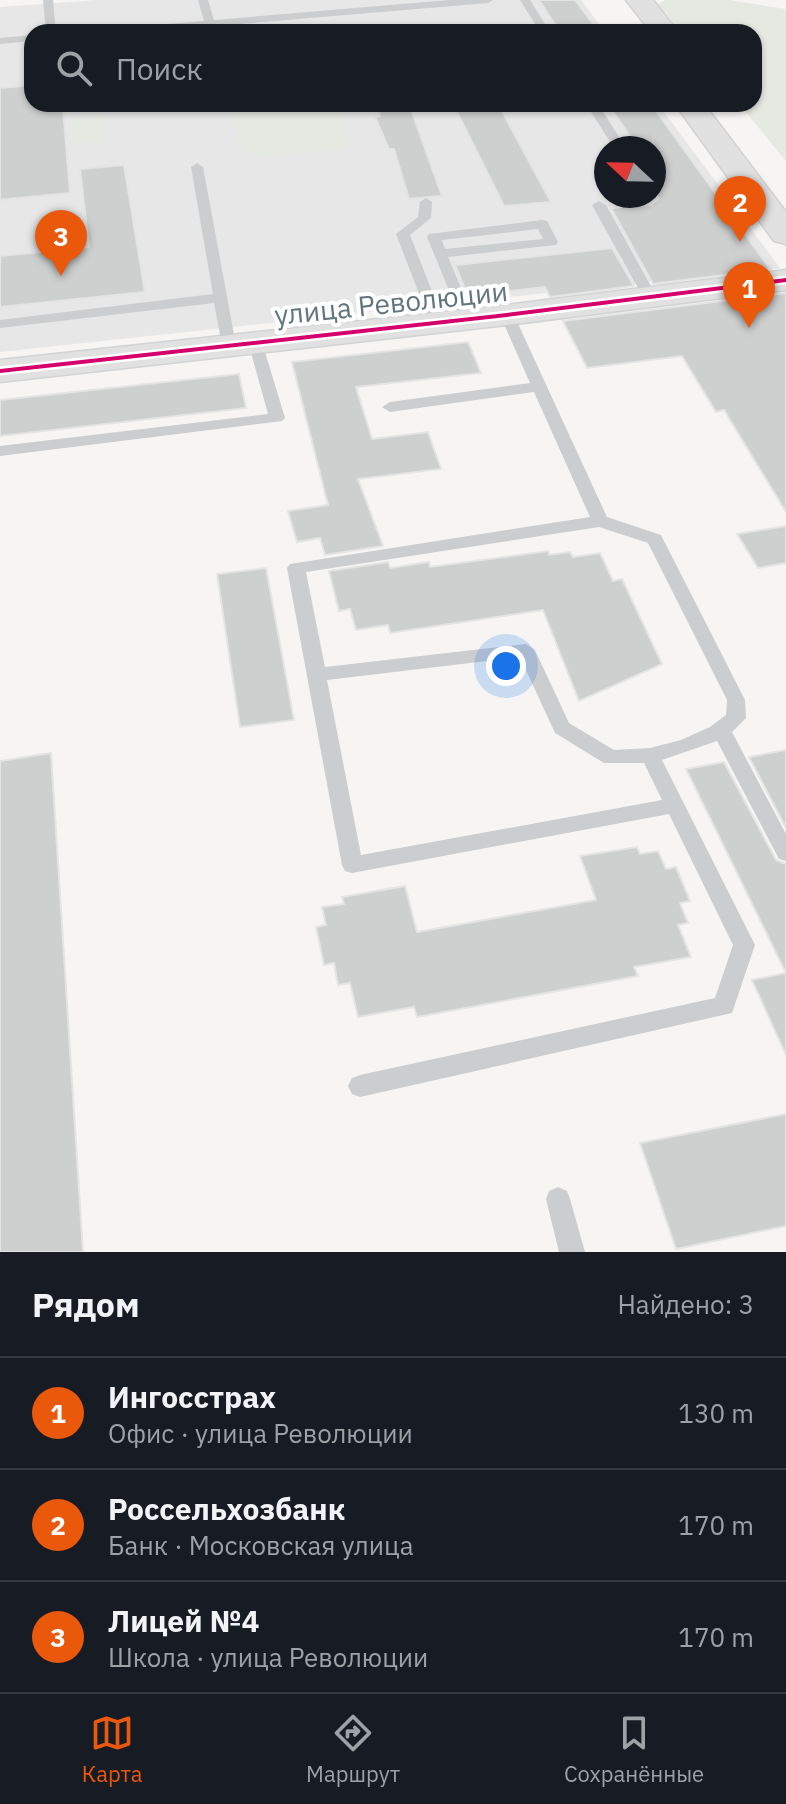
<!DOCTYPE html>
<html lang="ru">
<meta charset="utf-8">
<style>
:root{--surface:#171b24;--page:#242831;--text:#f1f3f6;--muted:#9ea1a6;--line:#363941;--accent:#ea580c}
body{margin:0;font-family:"IBM Plex Sans",sans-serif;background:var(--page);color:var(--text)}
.compass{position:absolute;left:594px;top:136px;width:72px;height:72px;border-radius:50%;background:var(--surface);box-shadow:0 2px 6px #0004;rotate:292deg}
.you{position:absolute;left:506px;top:666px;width:28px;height:28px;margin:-20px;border:6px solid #fff;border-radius:50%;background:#1a73e8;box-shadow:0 0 0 12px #1a73e833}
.badge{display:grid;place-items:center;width:52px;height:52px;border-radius:50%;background:var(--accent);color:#fff;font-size:26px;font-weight:700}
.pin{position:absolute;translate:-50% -66px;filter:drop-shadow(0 2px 4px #0008)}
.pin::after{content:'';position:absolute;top:42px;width:28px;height:24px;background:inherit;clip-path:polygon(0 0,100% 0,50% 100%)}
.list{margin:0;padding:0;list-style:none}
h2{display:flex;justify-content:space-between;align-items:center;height:104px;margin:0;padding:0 32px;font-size:34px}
h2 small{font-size:26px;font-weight:400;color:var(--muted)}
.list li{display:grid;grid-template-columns:52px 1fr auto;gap:24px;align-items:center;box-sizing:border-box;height:112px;padding:0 32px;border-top:2px solid var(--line)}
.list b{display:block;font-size:30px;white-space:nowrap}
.list p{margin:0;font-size:26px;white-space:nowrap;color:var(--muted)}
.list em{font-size:26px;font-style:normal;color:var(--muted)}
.icon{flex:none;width:44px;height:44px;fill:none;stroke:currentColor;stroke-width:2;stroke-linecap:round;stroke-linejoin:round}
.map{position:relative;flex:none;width:786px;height:1252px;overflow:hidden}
.search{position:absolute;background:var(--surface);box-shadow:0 2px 6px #0004;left:24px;right:24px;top:24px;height:88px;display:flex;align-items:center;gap:20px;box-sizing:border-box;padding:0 28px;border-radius:24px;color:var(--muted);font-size:30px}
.sheet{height:440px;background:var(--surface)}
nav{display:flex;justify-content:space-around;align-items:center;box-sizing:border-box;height:112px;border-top:2px solid var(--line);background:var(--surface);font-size:22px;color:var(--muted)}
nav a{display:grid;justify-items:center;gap:4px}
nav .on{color:var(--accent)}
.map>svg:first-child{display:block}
.built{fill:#e6e7e6;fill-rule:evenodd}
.green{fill:#e6e8e2}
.building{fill:#ced0d0;stroke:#e5e4e4;stroke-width:2}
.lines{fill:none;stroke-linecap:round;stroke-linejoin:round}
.secondary-casing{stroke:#d2d3d4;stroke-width:3}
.primary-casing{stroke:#d2d2d2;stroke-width:3}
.lane{fill:#cccdce;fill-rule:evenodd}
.secondary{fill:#e0e1e0;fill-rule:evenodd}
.primary{fill:#e0e1e0;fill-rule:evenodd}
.cycleway-casing{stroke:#fff;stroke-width:5}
.cycleway{fill:#d6006c;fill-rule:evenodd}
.labels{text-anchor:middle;stroke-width:8;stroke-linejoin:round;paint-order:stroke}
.street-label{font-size:28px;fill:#61757f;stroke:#fff}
</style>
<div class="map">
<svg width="786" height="1252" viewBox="0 0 786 1252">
<rect width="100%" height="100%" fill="#f6f5f4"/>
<path class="built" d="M 98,0 L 581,0 L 605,32 L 32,32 L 32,104 L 658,104 L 780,268 L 0,352 L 0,7 ZM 606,148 L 654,148 L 654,196 L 606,196 Z"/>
<g class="green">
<polygon points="665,0 730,0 786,9 786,161 739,104 754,104 754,32 681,32 658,4"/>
<polygon points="229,104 336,104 350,141 346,147 335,150 257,156 240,148"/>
<polygon points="104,113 108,141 74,144 72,115"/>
</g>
<g class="building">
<polygon points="539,0 575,0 599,32 560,32"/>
<polygon points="32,85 32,104 58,104 58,108 63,107 70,193 0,200 0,88"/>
<polygon points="375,104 409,104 442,196 409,199 394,149 389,149 375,117 380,116"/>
<polygon points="453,104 498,104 551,202 504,206"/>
<polygon points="608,104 651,104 770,269 653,284 611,208 650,205 659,199 654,191 654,148 638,148"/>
<polygon points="124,165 145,292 0,307 0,256 89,247 80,169"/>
<polygon points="612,248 634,286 550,297 545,287 468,296 455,265"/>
<polygon points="786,293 786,512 724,410 716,412 682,356 587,368 563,321"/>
<polygon points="468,342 481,373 356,387 372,439 428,432 441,469 358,479 383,546 325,555 320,538 297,542 288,511 328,505 292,362"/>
<polygon points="239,374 246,408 0,436 0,400"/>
<polygon points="786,526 786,563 758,568 737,534"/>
<polygon points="548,551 549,555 570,552 573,557 600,553 613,581 622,579 662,664 579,701 543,610 390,633 388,625 356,630 350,609 339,611 329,571 388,562 390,568 429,562 430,567"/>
<polygon points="266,568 294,720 240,727 217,574"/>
<polygon points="786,750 786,828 749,757"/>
<polygon points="51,753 83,1252 0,1252 0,761"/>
<polygon points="724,762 776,860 786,864 786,1055 752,980 786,973 686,769"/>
<polygon points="637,847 640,854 658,851 666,869 676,867 690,901 680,903 688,923 678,925 691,957 634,967 638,976 417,1017 414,1007 358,1017 350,983 338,985 334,963 324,965 316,927 326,925 322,907 344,904 342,897 405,886 417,932 596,900 580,856"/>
<polygon points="786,1114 786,1226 676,1249 640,1143"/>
</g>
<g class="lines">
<g class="secondary-casing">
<polygon id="secondary" points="786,270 786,290 507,325 0,382 0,360 507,305"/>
</g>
<g class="primary-casing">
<g id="primary">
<polygon points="626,0 653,0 678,32 651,32"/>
<polygon points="675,104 704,104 786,212 786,244 774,241"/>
</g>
</g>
<g class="lane">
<polygon points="43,0 53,0 56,32 46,32"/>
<polygon points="198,0 208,0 214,20 450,0 493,0 488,3 146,32 102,32 107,29 204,21"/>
<polygon points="520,0 530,0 550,32 540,32"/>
<polygon points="32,35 32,41 0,44 0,38"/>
<polygon points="527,104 584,104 578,108 536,112"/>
<polygon points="586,104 598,104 626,148 614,148"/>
<polygon points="197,163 203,167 236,345 234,348 229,349 222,345 214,303 0,328 0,320 213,294 191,167"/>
<polygon points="654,194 656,198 650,202 643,196"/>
<polygon points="426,198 432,202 431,218 410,235 444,322 437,326 430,322 396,234 418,217 420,202"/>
<polygon points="599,201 606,205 657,297 655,300 650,301 643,297 592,205"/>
<path d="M 542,220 L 547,221 L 558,242 L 556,245 L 448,257 L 474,319 L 467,323 L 462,322 L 427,237 L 429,234 ZM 538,229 L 543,239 L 445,249 L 442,240 Z"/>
<path d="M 507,311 L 514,315 L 607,517 L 661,535 L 745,700 L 746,718 L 732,732 L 786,834 L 786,861 L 779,859 L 717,741 L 662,760 L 755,945 L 732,1013 L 360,1097 L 352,1094 L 348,1086 L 352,1078 L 360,1075 L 715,998 L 733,945 L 669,814 L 352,873 L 345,871 L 342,865 L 287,568 L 290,564 L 590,517 L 534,392 L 390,412 L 382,407 L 390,402 L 530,383 L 500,315 ZM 599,527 L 648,543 L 727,700 L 726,715 L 710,727 L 681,740 L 650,748 L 614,750 L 569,723 L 535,650 L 526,644 L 325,667 L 306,572 ZM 520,657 L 555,733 L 604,763 L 644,763 L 662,800 L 361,855 L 327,680 Z"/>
<polygon points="255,338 262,342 285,418 282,421 0,456 0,446 268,414 248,342"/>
<polygon points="558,1187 567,1191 570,1199 585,1252 559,1252 546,1199 549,1191"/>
</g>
<use href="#secondary" class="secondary"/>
<use href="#primary" class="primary"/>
<g class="cycleway-casing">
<polygon id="cycleway" points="786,278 786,282 507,317 0,373 0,369 507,313"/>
</g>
<use href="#cycleway" class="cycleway"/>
</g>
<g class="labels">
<g class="street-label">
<text transform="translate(391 303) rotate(-6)" y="10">улица Революции</text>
</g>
</g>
</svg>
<svg class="compass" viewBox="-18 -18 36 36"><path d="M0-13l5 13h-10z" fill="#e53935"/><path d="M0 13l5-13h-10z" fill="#9ea1a6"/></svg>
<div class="you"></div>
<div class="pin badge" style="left:749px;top:328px">1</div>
<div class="pin badge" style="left:740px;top:242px">2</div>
<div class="pin badge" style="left:61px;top:276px">3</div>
<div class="search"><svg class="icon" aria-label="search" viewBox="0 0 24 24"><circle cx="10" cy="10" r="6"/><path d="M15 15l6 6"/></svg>Поиск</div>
</div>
<section class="sheet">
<h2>Рядом<small>Найдено: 3</small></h2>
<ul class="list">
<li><span class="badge">1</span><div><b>Ингосстрах</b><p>Офис · улица Революции</p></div><em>130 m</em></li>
<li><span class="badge">2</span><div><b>Россельхозбанк</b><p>Банк · Московская улица</p></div><em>170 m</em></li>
<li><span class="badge">3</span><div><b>Лицей №4</b><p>Школа · улица Революции</p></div><em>170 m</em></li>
</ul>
</section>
<nav>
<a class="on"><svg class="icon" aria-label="map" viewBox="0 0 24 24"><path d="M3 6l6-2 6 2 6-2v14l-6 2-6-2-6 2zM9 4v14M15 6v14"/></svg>Карта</a>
<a><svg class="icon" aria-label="directions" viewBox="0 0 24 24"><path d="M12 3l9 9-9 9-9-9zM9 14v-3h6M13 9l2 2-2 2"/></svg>Маршрут</a>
<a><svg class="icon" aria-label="saved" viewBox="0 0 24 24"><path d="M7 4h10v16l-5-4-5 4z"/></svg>Сохранённые</a>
</nav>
